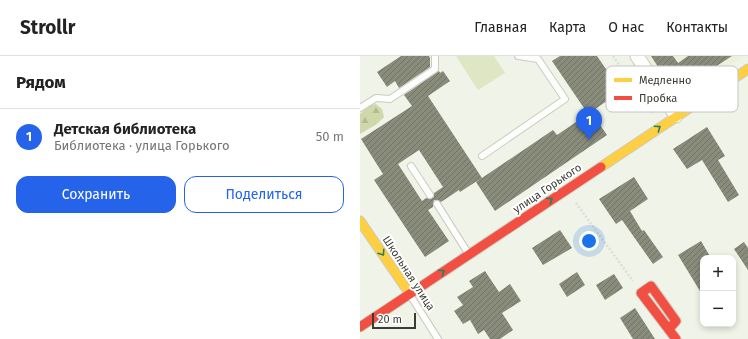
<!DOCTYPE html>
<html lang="ru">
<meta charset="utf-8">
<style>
:root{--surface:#fff;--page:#f2f2f2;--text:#222;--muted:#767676;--line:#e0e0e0;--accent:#2563eb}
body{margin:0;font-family:"Fira Sans",sans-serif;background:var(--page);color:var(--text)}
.controls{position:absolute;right:12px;bottom:12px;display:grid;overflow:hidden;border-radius:8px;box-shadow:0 2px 6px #0003}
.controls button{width:36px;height:36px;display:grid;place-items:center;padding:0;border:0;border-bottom:1px solid var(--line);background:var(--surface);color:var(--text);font:20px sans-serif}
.scale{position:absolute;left:12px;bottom:10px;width:44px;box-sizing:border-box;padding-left:4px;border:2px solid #3b3d34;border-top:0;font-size:11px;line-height:14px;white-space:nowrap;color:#3b3d34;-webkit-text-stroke:3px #fff;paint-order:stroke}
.you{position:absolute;left:229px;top:185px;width:14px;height:14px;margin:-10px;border:3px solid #fff;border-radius:50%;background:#1a73e8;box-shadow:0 0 0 6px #1a73e833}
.badge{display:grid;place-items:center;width:26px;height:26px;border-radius:50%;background:var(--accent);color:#fff;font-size:13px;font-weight:700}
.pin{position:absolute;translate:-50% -33px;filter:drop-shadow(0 1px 2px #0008)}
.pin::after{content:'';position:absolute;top:21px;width:14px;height:12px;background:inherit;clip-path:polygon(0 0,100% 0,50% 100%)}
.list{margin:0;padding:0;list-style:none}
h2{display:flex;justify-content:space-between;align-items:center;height:52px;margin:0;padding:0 16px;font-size:17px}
h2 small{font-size:13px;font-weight:400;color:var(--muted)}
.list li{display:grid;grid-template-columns:26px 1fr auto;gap:12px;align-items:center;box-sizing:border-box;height:56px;padding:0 16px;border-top:1px solid var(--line)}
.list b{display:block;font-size:15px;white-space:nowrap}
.list p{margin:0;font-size:13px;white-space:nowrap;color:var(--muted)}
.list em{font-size:13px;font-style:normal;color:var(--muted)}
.actions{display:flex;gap:8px;padding:12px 16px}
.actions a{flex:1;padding:9px 0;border:1px solid var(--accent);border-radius:12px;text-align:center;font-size:14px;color:var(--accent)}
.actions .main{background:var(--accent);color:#fff}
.map{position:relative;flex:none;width:388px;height:283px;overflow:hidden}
header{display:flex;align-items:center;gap:24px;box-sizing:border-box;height:56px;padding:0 20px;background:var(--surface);border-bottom:1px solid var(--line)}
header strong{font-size:19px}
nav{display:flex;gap:22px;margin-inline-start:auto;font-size:14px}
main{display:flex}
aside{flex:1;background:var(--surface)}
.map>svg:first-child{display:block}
.built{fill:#ecf1db}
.forest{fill:url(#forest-firs)}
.pitch{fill:#dfe6c3}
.building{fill:url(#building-hatch);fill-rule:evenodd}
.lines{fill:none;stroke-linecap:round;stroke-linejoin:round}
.lane-casing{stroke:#caccc3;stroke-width:8}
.street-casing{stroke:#caccc3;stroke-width:15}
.slow-casing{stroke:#caccc3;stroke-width:11}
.jam-casing{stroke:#caccc3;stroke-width:11}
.path{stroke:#dcded9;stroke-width:2.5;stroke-dasharray:2 2;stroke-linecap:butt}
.lane{stroke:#fdfdfb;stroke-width:6}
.street{stroke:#fdfdfb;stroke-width:13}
.slow{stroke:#ffcf43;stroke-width:9}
.jam{stroke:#f24e42;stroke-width:9}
.oneway{stroke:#2c7e5c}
.labels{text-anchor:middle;stroke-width:4;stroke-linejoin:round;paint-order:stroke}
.street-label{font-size:11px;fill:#3b3d34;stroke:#fff}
.key{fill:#fff;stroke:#c4c5c2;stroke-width:1}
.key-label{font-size:11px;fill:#3b3d34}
</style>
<header>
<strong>Strollr</strong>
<nav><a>Главная</a><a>Карта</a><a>О нас</a><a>Контакты</a></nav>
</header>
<main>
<aside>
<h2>Рядом<small></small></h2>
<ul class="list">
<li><span class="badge">1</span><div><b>Детская библиотека</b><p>Библиотека · улица Горького</p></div><em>50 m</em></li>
</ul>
<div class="actions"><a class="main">Сохранить</a><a>Поделиться</a></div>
</aside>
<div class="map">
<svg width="388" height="283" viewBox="0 0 388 283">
<defs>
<pattern id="forest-firs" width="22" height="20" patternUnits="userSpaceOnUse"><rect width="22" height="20" fill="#cfd8a9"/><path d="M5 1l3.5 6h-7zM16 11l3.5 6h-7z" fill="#b3ba92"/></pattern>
<pattern id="building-hatch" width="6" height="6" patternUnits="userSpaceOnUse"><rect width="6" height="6" fill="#898b7b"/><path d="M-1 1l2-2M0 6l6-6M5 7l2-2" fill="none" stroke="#717366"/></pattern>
</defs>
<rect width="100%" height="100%" fill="#f0f3e7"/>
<polygon class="built" points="287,0 384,0 316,45"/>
<polygon class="forest" points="16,48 22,53 24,61 17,68 0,78 0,58 10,49"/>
<polygon class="pitch" points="96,0 134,0 145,17 118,34"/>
<g class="building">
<polygon points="41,0 69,0 70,2 70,11 39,32 35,25 27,31 17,16"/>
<path d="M 200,0 L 237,0 L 261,35 L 231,56 L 247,79 L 135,155 L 116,126 L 120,123 L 100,136 L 99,134 L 81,146 L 77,144 L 74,144 L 73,148 L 73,151 L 68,154 L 89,185 L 65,201 L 14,124 L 23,118 L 1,83 L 52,50 L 44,39 L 79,15 L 80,17 L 83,15 L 90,25 L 68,40 L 122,122 L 193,74 L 197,79 L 228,58 L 192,5 ZM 59,94 L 83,131 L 74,137 L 74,141 L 71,143 L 66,142 L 62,145 L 38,108 Z"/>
<polygon points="291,0 313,0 318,7 328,0 372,0 315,37"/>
<polygon points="347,71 365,100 358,104 379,139 368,146 342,104 327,113 313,93"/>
<polygon points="274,121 288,143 270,155 282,175 284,174 303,201 293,208 262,164 256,168 239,143"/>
<polygon points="200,174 212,192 183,209 172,192"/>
<polygon points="341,185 351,202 343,202 343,240 318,199"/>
<polygon points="384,186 388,192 388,214 374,193"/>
<polygon points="125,215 139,236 150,228 161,245 142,257 153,274 140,283 130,283 124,274 118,278 110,264 103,268 94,255 103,249 97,241 113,231 109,225"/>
<polygon points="217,216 225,229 207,241 199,228"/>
<polygon points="254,218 263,232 245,244 236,229"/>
<polygon points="275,252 295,283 273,283 260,262"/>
</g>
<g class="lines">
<g class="lane-casing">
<g id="lane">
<polyline points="0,52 16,42 30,43 75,13 75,0"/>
<polyline points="122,100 205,43 178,3 158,0"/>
<polyline points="51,110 70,139"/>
<polyline points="77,148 108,197"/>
<polyline points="50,239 78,283"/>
</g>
</g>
<g class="street-casing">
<polyline id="street" points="277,0 316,60"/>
</g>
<g class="slow-casing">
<g id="slow">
<polyline points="241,111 388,13"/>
<polyline points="0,165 50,238"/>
</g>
</g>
<g class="jam-casing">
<g id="jam">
<polyline points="0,271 241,111"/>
<polyline points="309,273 316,265 291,230 281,237 316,283"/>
</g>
</g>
<g class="path">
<polyline points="253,0 292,57"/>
<polyline points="216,147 273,225"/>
</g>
<use href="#lane" class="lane"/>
<use href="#street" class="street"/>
<use href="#slow" class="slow"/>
<use href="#jam" class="jam"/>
</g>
<defs><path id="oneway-chevron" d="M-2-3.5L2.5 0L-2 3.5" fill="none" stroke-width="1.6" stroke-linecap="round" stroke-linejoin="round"/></defs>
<g class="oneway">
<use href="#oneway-chevron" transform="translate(298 72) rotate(-34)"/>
<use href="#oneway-chevron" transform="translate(190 144) rotate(-34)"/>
<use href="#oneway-chevron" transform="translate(22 197) rotate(56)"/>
<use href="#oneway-chevron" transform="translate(82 216) rotate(-34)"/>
</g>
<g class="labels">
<g class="street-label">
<text transform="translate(187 132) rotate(-34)" y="4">улица Горького</text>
<text transform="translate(49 217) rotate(57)" y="4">Школьная улица</text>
</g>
</g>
<rect x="246" y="10" width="132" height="46" rx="6" class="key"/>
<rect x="254" y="22" width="18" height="4" fill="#ffcf43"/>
<rect x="254" y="40" width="18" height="4" fill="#f24e42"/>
<g class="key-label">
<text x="279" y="28">Медленно</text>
<text x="279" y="46">Пробка</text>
</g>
</svg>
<div class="controls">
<button>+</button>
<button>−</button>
</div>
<div class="scale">20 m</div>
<div class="you"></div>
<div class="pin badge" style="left:229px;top:84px">1</div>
</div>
</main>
